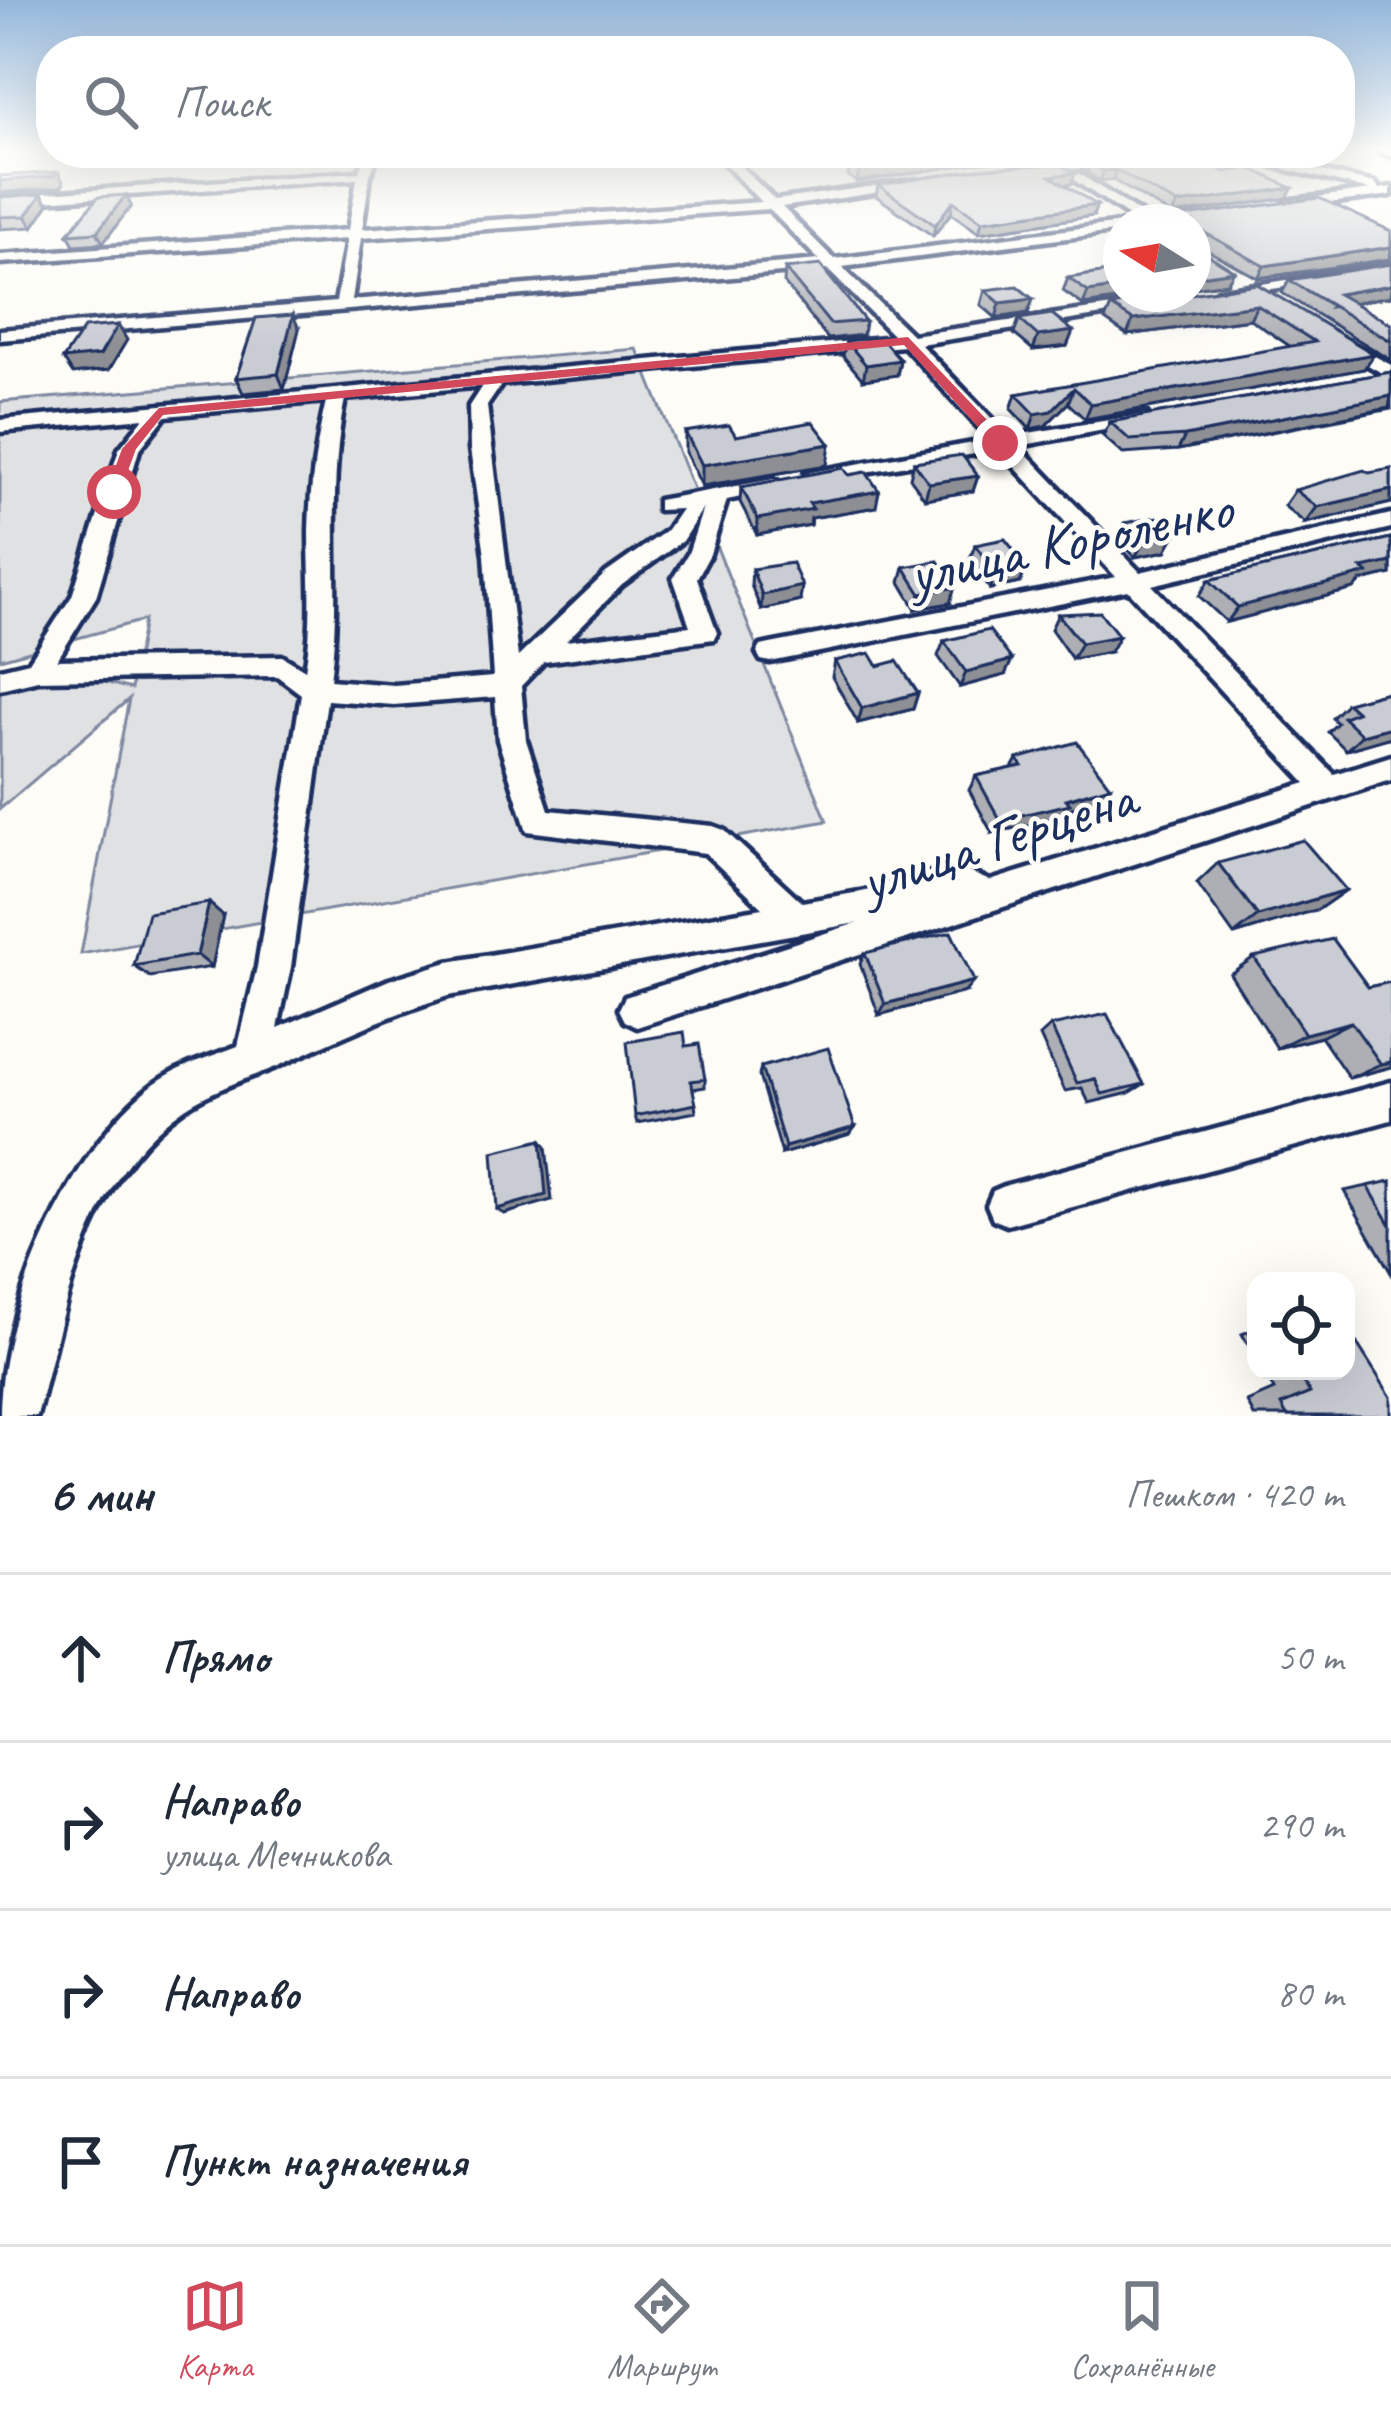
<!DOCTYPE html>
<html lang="ru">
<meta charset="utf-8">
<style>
:root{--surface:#fff;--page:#f6f6f7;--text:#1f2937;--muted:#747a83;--line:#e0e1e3;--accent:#d1495b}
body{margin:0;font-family:Caveat,sans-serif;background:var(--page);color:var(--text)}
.controls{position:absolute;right:36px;bottom:36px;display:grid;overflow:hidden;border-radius:24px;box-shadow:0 12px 48px #0002}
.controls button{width:108px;height:108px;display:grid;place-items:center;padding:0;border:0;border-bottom:3px solid var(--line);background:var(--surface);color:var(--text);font:60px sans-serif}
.compass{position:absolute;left:1103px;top:204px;width:108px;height:108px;border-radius:50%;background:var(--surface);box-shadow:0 12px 48px #0002;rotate:281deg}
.stop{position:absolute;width:36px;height:36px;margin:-27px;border:9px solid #d1495b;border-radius:50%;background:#fff}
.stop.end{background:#d1495b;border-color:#fff;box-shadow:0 3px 12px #0008}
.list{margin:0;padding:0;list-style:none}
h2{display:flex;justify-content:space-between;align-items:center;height:156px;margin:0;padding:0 48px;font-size:51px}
h2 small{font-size:39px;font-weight:400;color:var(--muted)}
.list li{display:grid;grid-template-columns:78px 1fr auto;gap:36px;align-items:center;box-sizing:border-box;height:168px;padding:0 48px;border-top:3px solid var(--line)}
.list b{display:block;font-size:45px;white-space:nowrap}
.list p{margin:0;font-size:39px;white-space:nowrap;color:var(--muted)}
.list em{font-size:39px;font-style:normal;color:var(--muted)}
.icon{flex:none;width:66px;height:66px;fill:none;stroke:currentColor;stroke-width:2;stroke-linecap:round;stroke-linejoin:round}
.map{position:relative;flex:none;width:1391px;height:1416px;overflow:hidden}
.search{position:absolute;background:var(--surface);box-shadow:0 12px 48px #0002;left:36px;right:36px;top:36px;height:132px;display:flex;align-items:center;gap:30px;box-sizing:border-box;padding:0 42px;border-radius:48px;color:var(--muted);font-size:45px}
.sheet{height:828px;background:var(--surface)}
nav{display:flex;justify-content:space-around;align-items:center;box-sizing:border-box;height:168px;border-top:3px solid var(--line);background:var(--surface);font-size:33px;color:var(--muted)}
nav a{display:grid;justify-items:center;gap:6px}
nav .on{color:var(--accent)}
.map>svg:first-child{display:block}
.green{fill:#e0e1e3;stroke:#7e88a0;stroke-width:3}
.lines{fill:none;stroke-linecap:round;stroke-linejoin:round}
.minor-casing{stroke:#1b2f5e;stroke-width:9}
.minor{fill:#fdfcf7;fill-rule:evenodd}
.wall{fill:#adafb5;stroke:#1b2f5e;stroke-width:3}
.shaded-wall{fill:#8d8f94;stroke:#1b2f5e;stroke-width:3}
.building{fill:#c9ccd3;stroke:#1b2f5e;stroke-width:3}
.route{fill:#d1495b}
.labels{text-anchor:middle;stroke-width:9;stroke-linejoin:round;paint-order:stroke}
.street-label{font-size:60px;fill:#1b2f5e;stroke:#fdfcf7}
</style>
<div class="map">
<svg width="1391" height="1416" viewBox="0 0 1391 1416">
<rect width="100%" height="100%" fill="#fdfcf7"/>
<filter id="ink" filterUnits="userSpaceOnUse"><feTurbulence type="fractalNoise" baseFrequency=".00833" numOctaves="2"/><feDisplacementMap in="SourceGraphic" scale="24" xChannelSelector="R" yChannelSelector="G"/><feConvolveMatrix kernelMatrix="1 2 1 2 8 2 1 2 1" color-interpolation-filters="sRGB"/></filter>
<g filter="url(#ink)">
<polygon class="green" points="637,349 827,821 81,954 129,699 0,809 0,682 46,667 131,689 144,620 0,659 0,402"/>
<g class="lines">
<g class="minor-casing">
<g id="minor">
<polygon points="1376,149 1391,149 1391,156"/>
<path d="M 367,153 L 379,153 L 370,175 L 362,229 L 761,202 L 714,153 L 727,153 L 775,200 L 917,180 L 913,187 L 782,207 L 834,259 L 1121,223 L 1121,231 L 842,267 L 912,335 L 1147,301 L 1149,304 L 1141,309 L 920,344 L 1009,436 L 1147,414 L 1147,422 L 1019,446 L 1140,572 L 1391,514 L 1391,528 L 1152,585 L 1334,774 L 1391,756 L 1391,780 L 637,1027 L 625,1021 L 619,1009 L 625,997 L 857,923 L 448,996 C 389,1015 334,1040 278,1066 C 247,1079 213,1089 185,1108 C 85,1177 65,1306 37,1416 L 0,1416 C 0,1311 69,1148 154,1084 C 178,1066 210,1057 238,1046 L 257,967 L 301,694 L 277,676 L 38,680 L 0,689 L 0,669 L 29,662 L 72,596 L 119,449 L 144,418 L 0,432 L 0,420 L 895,337 L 827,269 L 0,340 L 0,330 L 336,302 L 347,239 L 0,263 L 0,255 L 348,230 L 357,179 L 0,204 L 0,196 L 359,172 ZM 769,209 L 819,260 L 352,300 L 361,238 ZM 904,346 L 990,440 L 812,472 L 805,474 L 805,482 L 999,450 L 1116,577 L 770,644 L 761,646 L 757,653 L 761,660 L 770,662 L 1128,590 L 1306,783 L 990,881 L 955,866 L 866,891 L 802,902 L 724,830 L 713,826 L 549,810 L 526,740 L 521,686 L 544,662 L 714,639 L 717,633 L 697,578 L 710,554 L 727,500 L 781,489 L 784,485 L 774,479 L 658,500 L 658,510 L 681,509 L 666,531 L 606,573 L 518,657 L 487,406 L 502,384 ZM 482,386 L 469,406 L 470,449 L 485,555 L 493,677 L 394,685 L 330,680 C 343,586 325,494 345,399 ZM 326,401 C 316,444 310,487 309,530 C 309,581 314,619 305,670 L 282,656 L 57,660 L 96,597 L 139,450 L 166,416 ZM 703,508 L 688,554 L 673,578 L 690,626 L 566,641 L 622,585 L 682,541 ZM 495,697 L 498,740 L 527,831 L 705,853 L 763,908 L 448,962 L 389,980 L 278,1028 L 291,967 L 327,700 L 394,705 Z"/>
<polygon points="1180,153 1215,153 1136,166 1072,169 1154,222 1138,222 1057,169 1022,167"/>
<polygon points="1218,153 1240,153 1375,183 1380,189 1391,187 1391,195 1290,208 1285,201 1371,190"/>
<polygon points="1391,263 1391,271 1226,296 1218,291"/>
<polygon points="1338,336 1391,365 1391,378 1332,345 1330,341"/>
<polygon points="1391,1082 1391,1120 1007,1225 993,1219 987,1205 993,1191 1007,1185"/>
</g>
</g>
<use href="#minor" class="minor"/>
</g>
<g class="wall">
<polygon points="896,153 1134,153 980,162 857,182 848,176 850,164"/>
<polygon points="1090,163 1225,172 1287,198 1172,215 1113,180 1100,181 1087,173"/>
<polygon points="1075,173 1071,184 1065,185 1093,216 979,233 951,213 933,236 876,196 878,185"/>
<polygon points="42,194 48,205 33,227 0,229 0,197"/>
<polygon points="126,195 131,206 103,243 74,245 68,234"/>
<polygon points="1193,222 1391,231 1391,259 1258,278 1196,244 1196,247 1227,283 1193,288"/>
<polygon points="1391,264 1391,296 1353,303 1391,324 1391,360 1282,293 1289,280"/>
<polygon points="785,269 865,321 863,335 828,339 784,283"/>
<polygon points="1121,270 1083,305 1063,291 1068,278"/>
<polygon points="1257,284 1374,354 1364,369 1085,419 1068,403 1045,426 1030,429 1011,409 1016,394 1291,347 1250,319 1127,335 1105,320 1111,306"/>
<polygon points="985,290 1033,299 1028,313 996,318 981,305"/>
<polygon points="1019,319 1073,331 1067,346 1033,350 1014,334"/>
<polygon points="299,329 284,389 243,393 236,378"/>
<polygon points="846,341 900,360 897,375 863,380 843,356"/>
<polygon points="1391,372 1391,409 1178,450 1123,454 1103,436 1110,422"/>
<polygon points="685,432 736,436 827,465 702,486 685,452"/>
<polygon points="914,462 978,476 973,491 925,499 910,478"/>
<polygon points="1391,469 1391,503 1305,523 1284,506 1295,490"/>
<polygon points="741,487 876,507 811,518 810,525 757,535 740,502"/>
<polygon points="1125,523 1166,551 1135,557 1117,538"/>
<polygon points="1391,538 1391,574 1361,581 1354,589 1227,622 1199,596 1209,580"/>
<polygon points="975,545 1027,567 1020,583 990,589 969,561"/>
<polygon points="904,567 950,603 916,609 900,582"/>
<polygon points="752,569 800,601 761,610 751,585"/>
<polygon points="1058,614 1110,652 1072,659 1051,629"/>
<polygon points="944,641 1005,675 960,687 938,656"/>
<polygon points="835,661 878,666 918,693 913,709 858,723 832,677"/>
<polygon points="1391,689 1391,737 1346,750 1328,732 1337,723 1332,718 1347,703 1388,692"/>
<polygon points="1017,759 1110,786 1100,800 1065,810 1060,818 992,833 969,790 976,776 1012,768"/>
<polygon points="1218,863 1346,890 1319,909 1234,935 1197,883"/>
<polygon points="223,915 212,967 150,977 134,966"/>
<polygon points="865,953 965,992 879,1015 860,964"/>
<polygon points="1254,957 1368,987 1391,982 1391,1067 1349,1078 1321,1037 1277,1048 1230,974"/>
<polygon points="1051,1026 1144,1084 1129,1093 1089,1103 1082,1088 1065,1091 1040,1036"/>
<polygon points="686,1046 705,1079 705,1087 693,1089 696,1112 637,1123 635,1116"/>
<polygon points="761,1067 855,1127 850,1134 782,1154 759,1076"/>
<polygon points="1391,1181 1391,1273 1344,1191"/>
<polygon points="1256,1328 1256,1358 1242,1334"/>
<polygon points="1263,1371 1346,1371 1391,1416 1254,1416 1247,1402 1274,1390"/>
</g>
<g class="shaded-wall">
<polygon points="967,153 982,153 980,162 857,182 859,170"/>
<polygon points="1116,170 1113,180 1100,181 1104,171"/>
<polygon points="58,172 64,183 61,187 0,193 0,181"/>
<polygon points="1075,173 1071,184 1047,187 1050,176"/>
<polygon points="1292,188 1287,198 1172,215 1177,204"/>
<polygon points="42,194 48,205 33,227 26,216"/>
<polygon points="126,195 131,206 103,243 97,232"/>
<polygon points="953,201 951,213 933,236 935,225"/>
<polygon points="1097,205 1093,216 979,233 982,221"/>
<polygon points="1391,247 1390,259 1258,278 1264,266"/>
<polygon points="1234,271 1227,283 1193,288 1193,277"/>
<polygon points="1391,285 1391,296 1330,307 1338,294"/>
<polygon points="1121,287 1121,294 1156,294 1083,305 1088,292"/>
<polygon points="1033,299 1028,313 996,318 1000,303"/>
<polygon points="1257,305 1250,319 1127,335 1133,320"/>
<polygon points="293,315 299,329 284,389 278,374"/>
<polygon points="118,325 127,340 109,370 73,374 63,359"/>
<polygon points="1073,331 1067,346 1033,350 1038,336"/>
<polygon points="1374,354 1364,369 1085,419 1091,404"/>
<polygon points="900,360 897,375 863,380 866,365"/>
<polygon points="1074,388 1068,403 1045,426 1030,429 1035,414"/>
<polygon points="1391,396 1389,408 1178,450 1185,436"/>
<polygon points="830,444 827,465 702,486 702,465"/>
<polygon points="978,476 973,491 925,499 929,483"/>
<polygon points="1391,490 1391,503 1305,523 1317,507"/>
<polygon points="879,491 876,507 811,518 810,525 757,535 758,519 809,503"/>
<polygon points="1175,535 1166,551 1135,557 1144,542"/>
<polygon points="1391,562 1391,574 1361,581 1354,589 1227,622 1238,607 1362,568"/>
<polygon points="1027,567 1020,583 990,589 996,573"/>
<polygon points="802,586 800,601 761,610 762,595"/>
<polygon points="955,587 950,603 916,609 921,594"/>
<polygon points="1119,636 1110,652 1072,659 1081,643"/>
<polygon points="1012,660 1005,675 960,687 966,672"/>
<polygon points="918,693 913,709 858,723 862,708"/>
<polygon points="1391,727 1391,737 1346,750 1362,735"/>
<polygon points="1110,786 1100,800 1065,810 1060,818 992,833 1000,820"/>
<polygon points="1346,890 1319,909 1234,935 1258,916"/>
<polygon points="209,903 223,915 212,967 197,955"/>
<polygon points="974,981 965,992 879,1015 885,1004"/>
<polygon points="1351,1022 1321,1037 1277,1048 1305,1034"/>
<polygon points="1391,1062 1391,1067 1349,1078 1381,1064"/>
<polygon points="855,1127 850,1134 782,1154 785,1147"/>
<polygon points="541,1140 546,1147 552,1200 504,1214 497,1209"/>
</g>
<g class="building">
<polygon points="896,153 967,153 859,170 850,164"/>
<polygon points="1186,153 1225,172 1250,168 1292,188 1177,204 1116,170 1104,171 1090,163"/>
<polygon points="1059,164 1075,173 1050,176 1097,205 982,221 953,201 935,225 878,185 984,168"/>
<polygon points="58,172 55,176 0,181 0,176"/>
<polygon points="42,194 26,216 0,217 0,197"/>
<polygon points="126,195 97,232 68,234 98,197"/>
<polygon points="1319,198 1391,231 1391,247 1264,266 1198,229 1196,247 1234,271 1193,277 1193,222 1141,222"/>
<polygon points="1391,264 1391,285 1338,294 1391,324 1391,341 1289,280"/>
<polygon points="820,265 865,321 830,324 785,269"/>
<polygon points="1121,270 1121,287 1088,292 1068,278"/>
<polygon points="1257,284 1374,354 1091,404 1074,388 1051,411 1035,414 1016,394 1315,342 1257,305 1133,320 1111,306"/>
<polygon points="1017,286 1033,299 1000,303 985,290"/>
<polygon points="1052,314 1073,331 1038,336 1019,319"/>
<polygon points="293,315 278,374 236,378 256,318"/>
<polygon points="118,325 100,355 63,359 84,328"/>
<polygon points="881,338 900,360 866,365 846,341"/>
<polygon points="1391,372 1391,396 1185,436 1130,440 1110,422"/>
<polygon points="813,422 830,444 702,465 685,432 729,425 736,436"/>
<polygon points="962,455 978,476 929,483 914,462"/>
<polygon points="844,468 849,475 866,472 879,491 809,503 813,509 758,519 741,487"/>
<polygon points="1391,469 1391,490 1317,507 1295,490 1364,470 1369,473"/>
<polygon points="1157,517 1175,535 1144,542 1125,523"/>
<polygon points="1391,538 1391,562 1362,568 1368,573 1238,607 1209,580"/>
<polygon points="1005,539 1027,567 996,573 975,545"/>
<polygon points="938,561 955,587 921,594 904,567"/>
<polygon points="792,563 802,586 762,595 752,569"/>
<polygon points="1100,612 1119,636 1081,643 1058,614"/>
<polygon points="989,630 1012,660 966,672 944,641"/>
<polygon points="870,653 878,666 897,661 918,693 862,708 835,661"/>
<polygon points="1391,691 1391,727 1362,735 1343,717 1357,712 1347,703"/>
<polygon points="1077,742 1110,786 1066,799 1070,804 1000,820 976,776 1022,766 1017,759"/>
<polygon points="1303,840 1346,890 1258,916 1218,863"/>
<polygon points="209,903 197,955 134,966 148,913"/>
<polygon points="951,932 974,981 885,1004 865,953"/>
<polygon points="1333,939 1368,987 1391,982 1391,1062 1381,1064 1351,1022 1305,1034 1254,957"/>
<polygon points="1107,1014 1144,1084 1102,1094 1095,1079 1077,1083 1051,1026"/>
<polygon points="684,1032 686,1046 699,1044 705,1079 691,1081 696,1104 635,1116 627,1042"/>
<polygon points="828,1048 855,1127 785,1147 761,1067"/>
<polygon points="541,1140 546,1195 497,1209 493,1152"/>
<polygon points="1391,1181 1391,1225 1368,1186"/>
<polygon points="1346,1326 1391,1397 1391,1416 1287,1416 1281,1405 1310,1393 1297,1371 1346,1371"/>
</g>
</g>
<linearGradient id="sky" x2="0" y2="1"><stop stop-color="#93b6da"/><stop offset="0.43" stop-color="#fefefb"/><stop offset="1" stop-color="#fefefb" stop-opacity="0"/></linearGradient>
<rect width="1391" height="347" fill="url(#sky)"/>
<polygon class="route" points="908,337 1006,440 1006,446 995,446 904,345 163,415 136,449 119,495 106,492 122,449 159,408"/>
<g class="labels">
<g class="street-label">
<text transform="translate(1070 540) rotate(-12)" y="21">улица Короленко</text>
<text transform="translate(997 838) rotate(-18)" y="21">улица Герцена</text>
</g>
</g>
</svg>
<div class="controls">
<button><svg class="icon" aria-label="locate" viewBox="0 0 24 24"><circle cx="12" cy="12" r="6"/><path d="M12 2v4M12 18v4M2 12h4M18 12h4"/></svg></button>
</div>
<svg class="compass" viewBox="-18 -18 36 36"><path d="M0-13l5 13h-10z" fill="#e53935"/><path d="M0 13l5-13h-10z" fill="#747a83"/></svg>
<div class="stop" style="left:114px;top:492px"></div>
<div class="stop end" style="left:1000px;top:443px"></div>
<div class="search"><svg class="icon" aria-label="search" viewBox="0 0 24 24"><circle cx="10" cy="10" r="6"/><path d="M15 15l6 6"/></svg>Поиск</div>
</div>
<section class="sheet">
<h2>6 мин<small>Пешком · 420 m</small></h2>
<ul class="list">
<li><svg class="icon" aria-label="ahead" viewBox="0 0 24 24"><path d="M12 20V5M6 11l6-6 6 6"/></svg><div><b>Прямо</b></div><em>50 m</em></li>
<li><svg class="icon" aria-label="right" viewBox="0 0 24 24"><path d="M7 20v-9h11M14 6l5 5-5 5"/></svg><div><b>Направо</b><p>улица Мечникова</p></div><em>290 m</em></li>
<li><svg class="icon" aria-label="right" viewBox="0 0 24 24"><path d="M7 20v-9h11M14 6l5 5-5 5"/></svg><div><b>Направо</b></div><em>80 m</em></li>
<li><svg class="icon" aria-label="arrive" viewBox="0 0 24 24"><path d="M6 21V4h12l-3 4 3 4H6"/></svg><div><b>Пункт назначения</b></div></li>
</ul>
</section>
<nav>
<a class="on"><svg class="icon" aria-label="map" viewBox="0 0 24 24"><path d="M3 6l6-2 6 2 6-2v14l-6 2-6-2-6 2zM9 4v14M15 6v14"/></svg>Карта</a>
<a><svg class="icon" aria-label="directions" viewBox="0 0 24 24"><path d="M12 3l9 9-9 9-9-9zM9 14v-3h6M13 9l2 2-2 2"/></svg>Маршрут</a>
<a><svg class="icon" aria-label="saved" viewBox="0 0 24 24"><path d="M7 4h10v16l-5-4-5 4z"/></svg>Сохранённые</a>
</nav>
